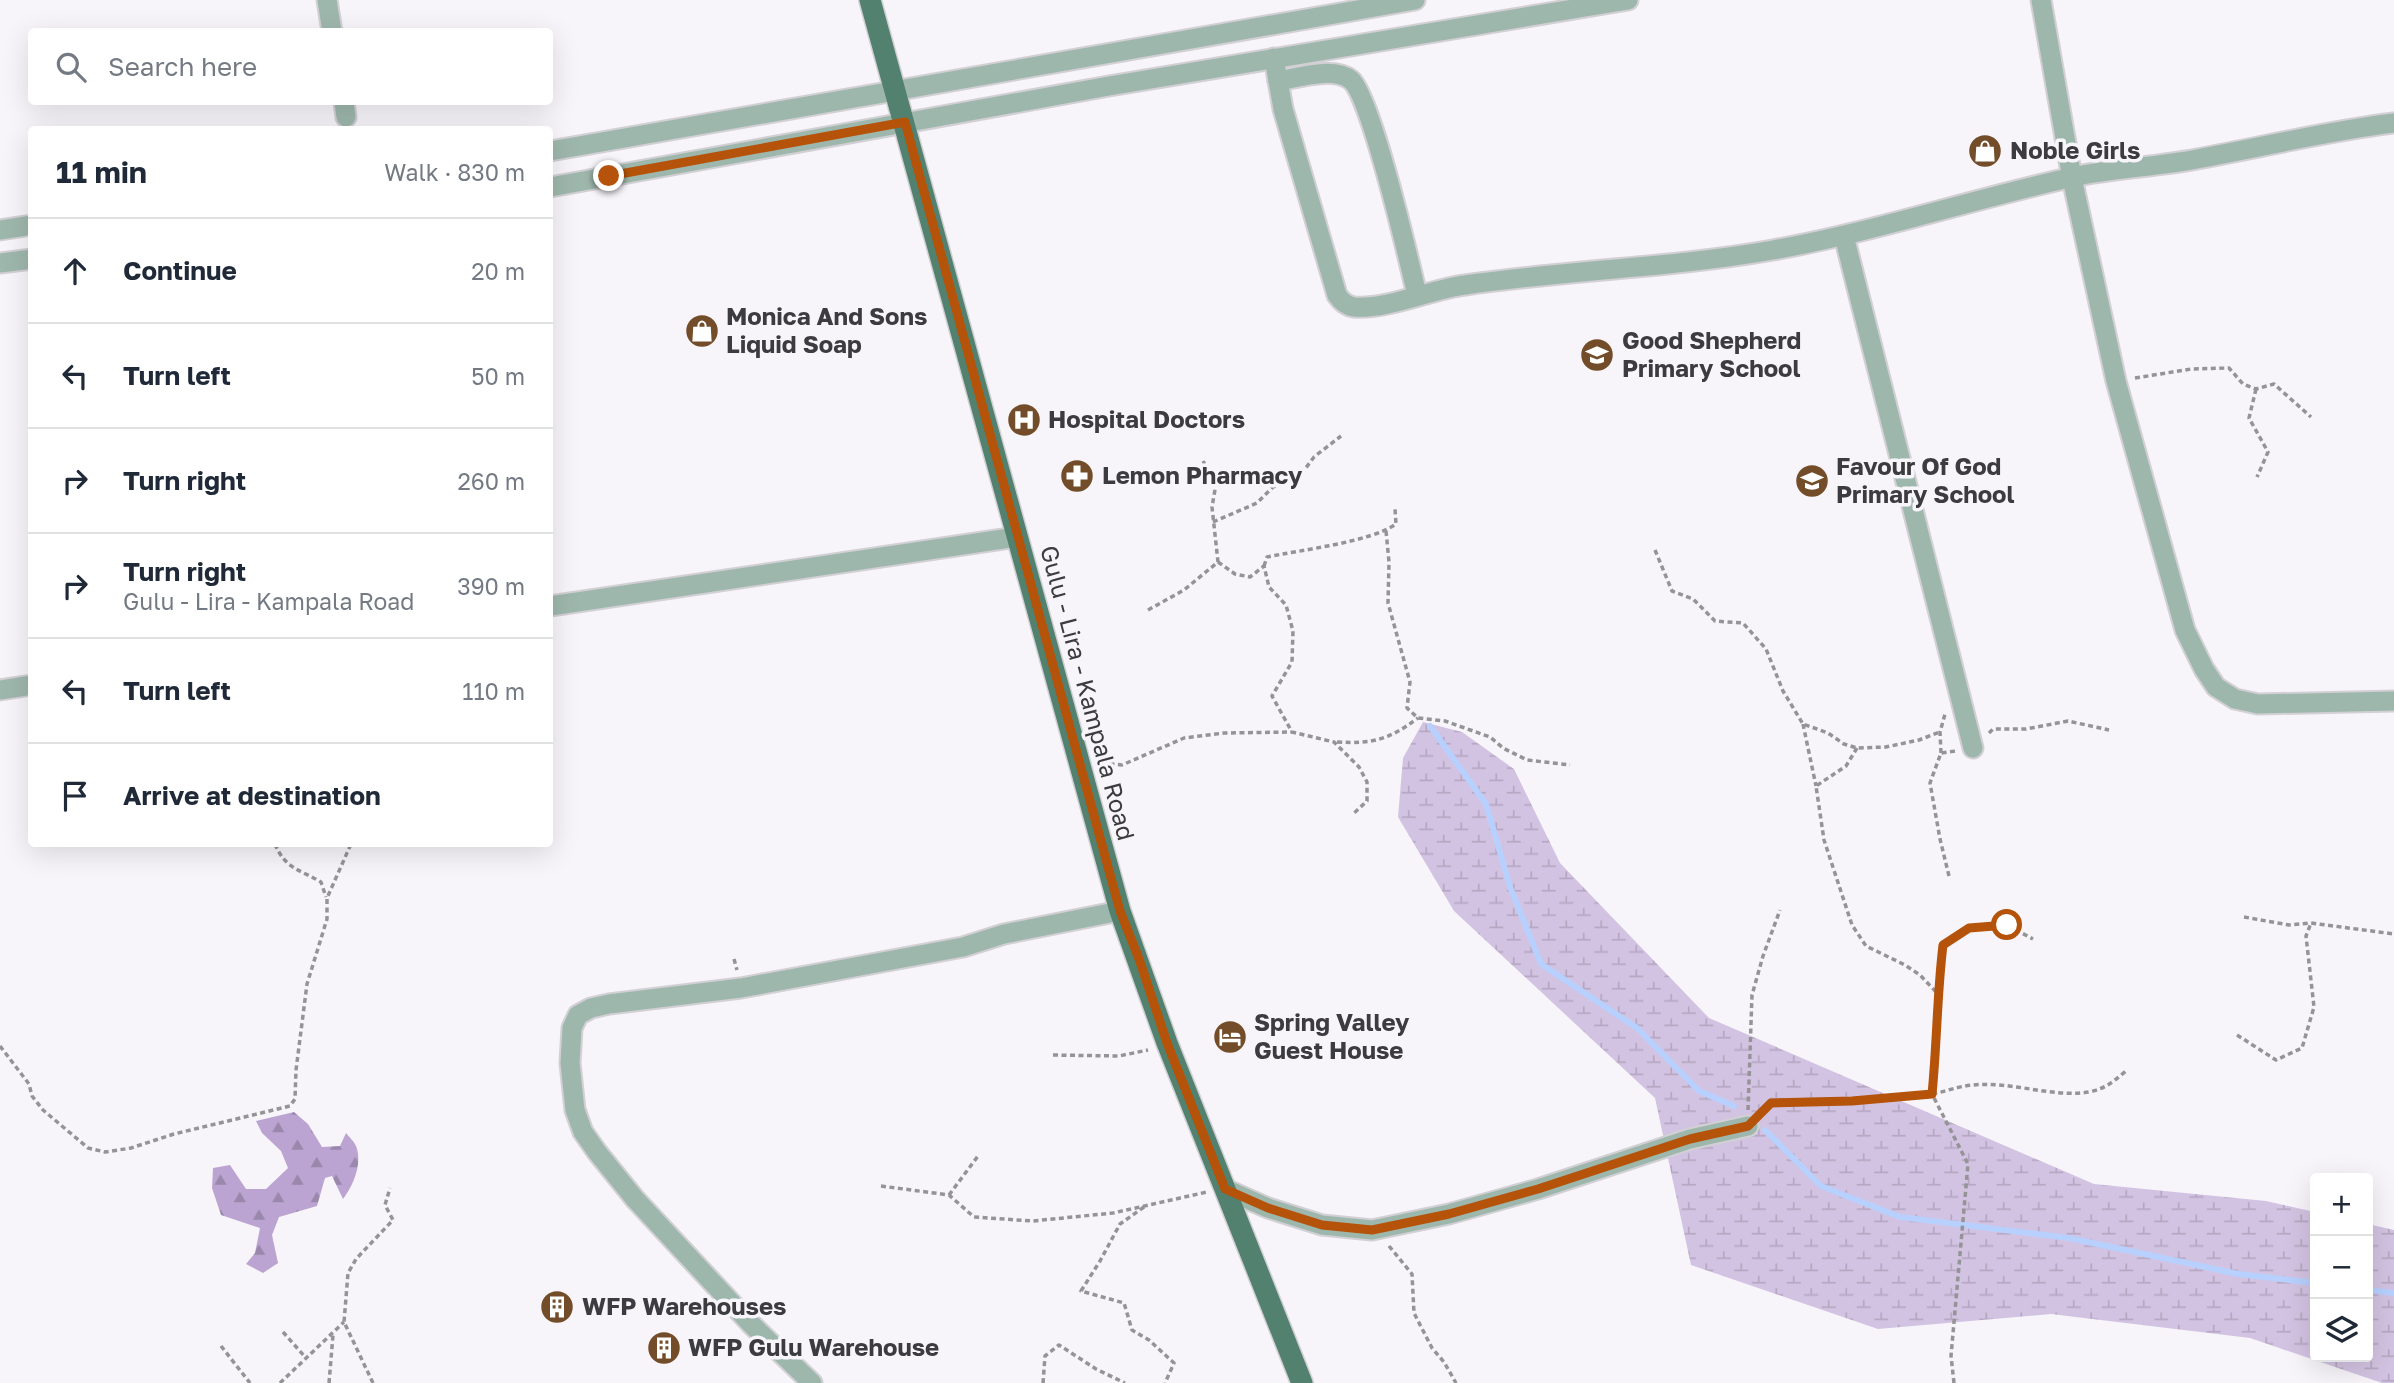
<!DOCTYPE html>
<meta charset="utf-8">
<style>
:root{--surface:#fff;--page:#f2f2f3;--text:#1f2937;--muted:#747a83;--line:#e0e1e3}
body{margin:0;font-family:"Golos Text",sans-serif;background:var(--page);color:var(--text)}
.controls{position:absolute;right:21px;bottom:21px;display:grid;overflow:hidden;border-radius:7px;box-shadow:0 7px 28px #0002}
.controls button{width:63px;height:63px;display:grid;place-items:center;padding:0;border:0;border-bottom:2px solid var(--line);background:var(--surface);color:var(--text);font:35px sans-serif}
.stop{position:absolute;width:21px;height:21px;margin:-16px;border:5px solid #b45309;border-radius:50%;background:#fff}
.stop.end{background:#b45309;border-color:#fff;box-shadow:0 2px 7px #0008}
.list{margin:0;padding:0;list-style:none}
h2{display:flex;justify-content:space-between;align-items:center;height:91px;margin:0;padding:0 28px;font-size:30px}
h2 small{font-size:23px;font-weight:400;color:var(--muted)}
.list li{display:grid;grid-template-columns:46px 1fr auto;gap:21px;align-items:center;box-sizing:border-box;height:105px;padding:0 28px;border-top:2px solid var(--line)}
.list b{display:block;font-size:26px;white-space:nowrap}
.list p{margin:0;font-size:23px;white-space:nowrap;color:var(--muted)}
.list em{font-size:23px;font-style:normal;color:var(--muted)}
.icon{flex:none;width:38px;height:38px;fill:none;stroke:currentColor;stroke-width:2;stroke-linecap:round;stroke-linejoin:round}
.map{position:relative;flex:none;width:2394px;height:1383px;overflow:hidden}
.search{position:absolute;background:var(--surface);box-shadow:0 7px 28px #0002;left:28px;top:28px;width:525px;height:77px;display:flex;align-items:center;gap:18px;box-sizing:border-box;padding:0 24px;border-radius:7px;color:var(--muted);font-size:26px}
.panel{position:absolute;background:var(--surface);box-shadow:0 7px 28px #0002;left:28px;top:126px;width:525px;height:721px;border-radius:7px}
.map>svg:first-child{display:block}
.forest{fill:url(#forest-firs)}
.wetland{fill:url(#wetland-marsh)}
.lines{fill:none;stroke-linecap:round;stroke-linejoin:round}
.stream{stroke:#b7d0fd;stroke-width:6}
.minor-casing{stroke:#d2d0d4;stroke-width:23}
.major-casing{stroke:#d2d0d4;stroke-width:24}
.path{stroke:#949396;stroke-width:3.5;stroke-dasharray:5 3.5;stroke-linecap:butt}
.minor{stroke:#9eb7ac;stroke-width:19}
.major{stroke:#52816f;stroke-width:21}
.route{stroke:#b45309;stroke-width:9}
.labels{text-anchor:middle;stroke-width:7;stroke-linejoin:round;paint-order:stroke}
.poi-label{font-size:24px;font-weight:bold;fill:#3c3b3d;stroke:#f7f5fa;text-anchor:start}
.street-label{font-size:24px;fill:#3c3b3d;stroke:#f7f5fa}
</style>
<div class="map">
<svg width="2394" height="1383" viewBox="0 0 2394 1383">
<defs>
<pattern id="forest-firs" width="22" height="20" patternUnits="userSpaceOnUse" patternTransform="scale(1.75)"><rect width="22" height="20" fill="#bca4d2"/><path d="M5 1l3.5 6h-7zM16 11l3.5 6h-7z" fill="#9a87ac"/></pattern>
<pattern id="wetland-marsh" width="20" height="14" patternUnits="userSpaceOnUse" patternTransform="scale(1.75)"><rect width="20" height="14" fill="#d3c3e2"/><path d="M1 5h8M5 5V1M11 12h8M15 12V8" fill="none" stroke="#b6a8c3"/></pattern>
</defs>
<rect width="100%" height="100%" fill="#f7f5fa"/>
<path class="forest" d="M 294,1112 L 308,1124 L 322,1147 L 340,1146 L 346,1133 C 349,1137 354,1141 356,1146 C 363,1163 353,1186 343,1199 L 332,1176 L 325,1178 L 317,1206 L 279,1217 L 272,1235 L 278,1263 L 263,1273 L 246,1264 L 255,1253 L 260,1228 L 221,1215 L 212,1188 L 213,1168 L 230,1165 L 246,1189 L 266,1189 L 288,1168 L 281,1151 L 262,1133 L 256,1121 Z"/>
<polygon class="wetland" points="1423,722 1462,732 1514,769 1560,863 1709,1018 2094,1184 2266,1201 2315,1212 2315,1357 2368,1357 2368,1224 2394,1230 2394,1383 2382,1383 2250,1338 2051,1314 1878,1329 1691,1265 1655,1098 1454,911 1398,817 1403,758"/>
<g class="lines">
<g class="stream">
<polyline points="1430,726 1486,804 1510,887 1541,964 1637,1028 1699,1091 1734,1106"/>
<polyline points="1765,1130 1821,1186 1900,1217 2069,1238 2238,1274 2315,1283"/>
<polyline points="2368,1290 2394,1293"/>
</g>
<g class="minor-casing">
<g id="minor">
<polyline points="327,0 332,32"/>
<polyline points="2041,0 2072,178 2116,381 2185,630 2204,669 2216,687 2235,699 2258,704 2394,701"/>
<path d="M 1274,58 L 1283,109 L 1337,295 C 1341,301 1346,306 1354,307 C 1386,310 1432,289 1465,285 C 1567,270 1671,268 1773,250 C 1874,232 1973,199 2073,177 C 2114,168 2156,167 2197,159 C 2263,147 2327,131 2394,123"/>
<path d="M 1278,81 C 1298,78 1333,66 1351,80 C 1371,96 1409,261 1417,295"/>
<polyline points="344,102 346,117"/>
<polyline points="550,151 1415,0"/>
<polyline points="550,187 1109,86 1628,0"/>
<polyline points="0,230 32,225"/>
<polyline points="1844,236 1973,748"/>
<polyline points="0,263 32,259"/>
<polyline points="550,606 1017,537"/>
<polyline points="0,690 32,685"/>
<polyline points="1225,1189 1268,1208 1322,1225 1372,1230 1449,1214 1538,1189 1690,1139 1748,1126"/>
<polyline points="812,1383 751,1324 635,1199 597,1152 583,1132 575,1110 570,1063 572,1028 578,1015 591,1008 609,1004 741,988 963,947 1004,934 1120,911"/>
</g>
</g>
<g class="major-casing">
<polyline id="major" points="870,0 1120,911 1167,1043 1302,1383"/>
</g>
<g class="path">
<polyline points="2135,378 2191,369 2229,368 2243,384 2256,389 2274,384 2311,417"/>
<polyline points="2256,389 2249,418 2268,452 2257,477"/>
<polyline points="1213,522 1257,503 1273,487 1299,477 1314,457 1341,436"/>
<polyline points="1386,531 1389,562 1388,603 1410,682 1407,708 1418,718 1445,721 1490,737 1503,748 1527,760 1570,765"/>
<polyline points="1655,550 1672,591 1693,599 1715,621 1743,623 1766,649 1783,691 1803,724 1828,733 1844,744 1857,748 1886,747 1919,740 1940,732"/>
<polyline points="1218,562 1235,574 1250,577 1264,566 1269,587 1286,605 1293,631 1292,662 1272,696 1292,732 1334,742 1359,767 1367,782 1367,801 1353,814"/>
<path d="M 1264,566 L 1267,557 C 1300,550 1371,542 1396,524 L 1395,509"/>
<polyline points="1148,610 1184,590 1218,562 1212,507 1216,484 1203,461"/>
<polyline points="1803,724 1816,786"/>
<polyline points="1989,733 1993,729 2026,729 2068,721 2109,730"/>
<path d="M 1337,742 C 1373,744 1388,740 1418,718"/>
<polyline points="1857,748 1846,766 1816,786 1824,840 1852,925 1866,946 1905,965 1920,975 1937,993"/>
<polyline points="1941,753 1940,732 1945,714"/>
<polyline points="1101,763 1122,765 1184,738 1224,733 1292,732"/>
<path d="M 275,844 C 285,869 301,870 321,882 L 326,897"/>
<polyline points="1949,876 1940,839 1930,783 1941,753 1956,751"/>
<polyline points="2244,917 2289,925 2311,923 2394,934"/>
<polyline points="734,959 737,970"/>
<polyline points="2237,1035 2276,1060 2302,1048 2314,1007 2306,936 2311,923"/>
<polyline points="0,1046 29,1084 32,1096 43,1110 88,1148 105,1152 131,1148 174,1134 290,1106 295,1099 296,1070 307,984 327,919 327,898 351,844"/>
<polyline points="1053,1055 1119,1056 1148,1050"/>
<polyline points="1748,1110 1752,995 1763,956 1780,910"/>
<path d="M 1759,1115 L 1771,1103 C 1824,1101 1878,1101 1931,1094 C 1945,1092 1958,1086 1973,1085 C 2012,1081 2052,1098 2089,1092 C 2105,1089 2114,1081 2126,1071"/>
<polyline points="881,1186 949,1195 974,1217 1033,1221 1113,1213 1207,1192"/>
<polyline points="949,1195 978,1156"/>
<polyline points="1144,1207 1120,1224 1100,1261 1081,1291 1124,1303 1132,1330 1149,1340 1174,1363 1165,1383"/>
<polyline points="1389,1246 1412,1274 1414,1313 1432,1348 1444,1362 1456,1383"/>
<polyline points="283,1332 306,1358"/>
<polyline points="221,1346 250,1383"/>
<polyline points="280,1383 344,1322"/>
<polyline points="329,1383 333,1335"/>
<polyline points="373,1383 344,1322 348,1273 356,1259 393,1220 385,1205 390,1188"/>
<polyline points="1043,1383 1045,1356 1059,1345 1096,1369 1125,1383"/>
<polyline points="1954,1383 1951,1356 1968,1164 1932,1094 1936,1049 1937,993 1943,945 1969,928 2007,925 2033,939"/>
</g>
<use href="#minor" class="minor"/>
<use href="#major" class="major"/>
</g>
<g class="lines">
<path class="route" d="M 609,176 L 905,122 L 1120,911 L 1139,959 L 1167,1043 L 1225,1189 L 1268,1208 L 1322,1225 L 1372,1230 L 1449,1214 L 1538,1189 L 1690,1139 L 1748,1126 L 1771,1103 L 1852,1101 L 1932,1094 C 1937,1044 1937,994 1943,945 L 1969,928 L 2007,925"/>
</g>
<defs>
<g id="shop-disc" transform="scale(1.75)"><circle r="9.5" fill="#734d2a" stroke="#f7f5fa"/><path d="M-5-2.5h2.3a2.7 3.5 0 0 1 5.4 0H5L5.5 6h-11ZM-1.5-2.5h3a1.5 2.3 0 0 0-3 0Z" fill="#fff"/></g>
<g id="school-disc" transform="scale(1.75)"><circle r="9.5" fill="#734d2a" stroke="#f7f5fa"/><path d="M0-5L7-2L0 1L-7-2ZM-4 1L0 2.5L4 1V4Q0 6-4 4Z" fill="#fff"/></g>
<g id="hospital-disc" transform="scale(1.75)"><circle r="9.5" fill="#734d2a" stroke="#f7f5fa"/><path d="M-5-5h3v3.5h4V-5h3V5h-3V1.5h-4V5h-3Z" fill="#fff"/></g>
<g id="pharmacy-disc" transform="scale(1.75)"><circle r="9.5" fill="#734d2a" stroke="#f7f5fa"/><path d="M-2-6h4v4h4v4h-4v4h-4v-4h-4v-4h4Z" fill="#fff"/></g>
<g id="hotel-disc" transform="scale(1.75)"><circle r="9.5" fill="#734d2a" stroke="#f7f5fa"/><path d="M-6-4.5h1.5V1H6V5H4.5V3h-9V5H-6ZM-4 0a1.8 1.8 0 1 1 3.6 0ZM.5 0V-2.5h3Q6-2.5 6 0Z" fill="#fff"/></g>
<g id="building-disc" transform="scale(1.75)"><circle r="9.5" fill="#734d2a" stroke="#f7f5fa"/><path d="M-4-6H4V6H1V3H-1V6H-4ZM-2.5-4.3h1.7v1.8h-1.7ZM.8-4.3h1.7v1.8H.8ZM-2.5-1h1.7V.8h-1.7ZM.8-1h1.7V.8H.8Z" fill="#fff"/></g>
</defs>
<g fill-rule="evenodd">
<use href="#shop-disc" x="1985" y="151"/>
<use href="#shop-disc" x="702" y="331"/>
<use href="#school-disc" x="1597" y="355"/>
<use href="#hospital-disc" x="1024" y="420"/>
<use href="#pharmacy-disc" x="1077" y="476"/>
<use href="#school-disc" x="1812" y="481"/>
<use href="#hotel-disc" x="1230" y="1037"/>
<use href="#building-disc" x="557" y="1307"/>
<use href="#building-disc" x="664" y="1348"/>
</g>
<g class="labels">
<g class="poi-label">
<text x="2010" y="159">Noble Girls</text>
<text x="726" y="325">Monica And Sons<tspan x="726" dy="28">Liquid Soap</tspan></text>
<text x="1622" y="349">Good Shepherd<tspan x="1622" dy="28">Primary School</tspan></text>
<text x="1048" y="428">Hospital Doctors</text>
<text x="1836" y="475">Favour Of God<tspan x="1836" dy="28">Primary School</tspan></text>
<text x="1102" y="484">Lemon Pharmacy</text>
<text x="1254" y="1031">Spring Valley<tspan x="1254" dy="28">Guest House</tspan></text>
<text x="582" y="1315">WFP Warehouses</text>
<text x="688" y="1356">WFP Gulu Warehouse</text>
</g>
<g class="street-label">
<text transform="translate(1087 693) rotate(75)" y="8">Gulu - Lira - Kampala Road</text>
</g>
</g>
</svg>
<div class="controls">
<button>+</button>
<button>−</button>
<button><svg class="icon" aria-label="layers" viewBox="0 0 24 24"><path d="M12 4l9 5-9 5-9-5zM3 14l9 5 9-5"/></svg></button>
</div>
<div class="stop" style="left:2007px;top:925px"></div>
<div class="stop end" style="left:609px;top:176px"></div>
<div class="search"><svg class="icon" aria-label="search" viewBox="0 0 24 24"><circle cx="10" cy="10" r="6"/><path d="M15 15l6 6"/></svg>Search here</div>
<section class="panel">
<h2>11 min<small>Walk · 830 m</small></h2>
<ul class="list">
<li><svg class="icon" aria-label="ahead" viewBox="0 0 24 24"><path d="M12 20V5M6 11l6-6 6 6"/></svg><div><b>Continue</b></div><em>20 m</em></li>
<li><svg class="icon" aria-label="left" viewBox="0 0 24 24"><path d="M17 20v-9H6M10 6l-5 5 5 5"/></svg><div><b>Turn left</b></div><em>50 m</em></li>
<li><svg class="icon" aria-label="right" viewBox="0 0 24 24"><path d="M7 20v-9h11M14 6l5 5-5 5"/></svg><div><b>Turn right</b></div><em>260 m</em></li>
<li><svg class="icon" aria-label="right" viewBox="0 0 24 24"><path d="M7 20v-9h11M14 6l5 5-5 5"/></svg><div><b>Turn right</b><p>Gulu - Lira - Kampala Road</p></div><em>390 m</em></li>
<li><svg class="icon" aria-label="left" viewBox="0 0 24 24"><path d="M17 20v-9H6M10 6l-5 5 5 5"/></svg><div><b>Turn left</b></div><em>110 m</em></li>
<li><svg class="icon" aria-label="arrive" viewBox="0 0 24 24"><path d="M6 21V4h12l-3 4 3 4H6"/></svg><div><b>Arrive at destination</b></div></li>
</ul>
</section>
</div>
